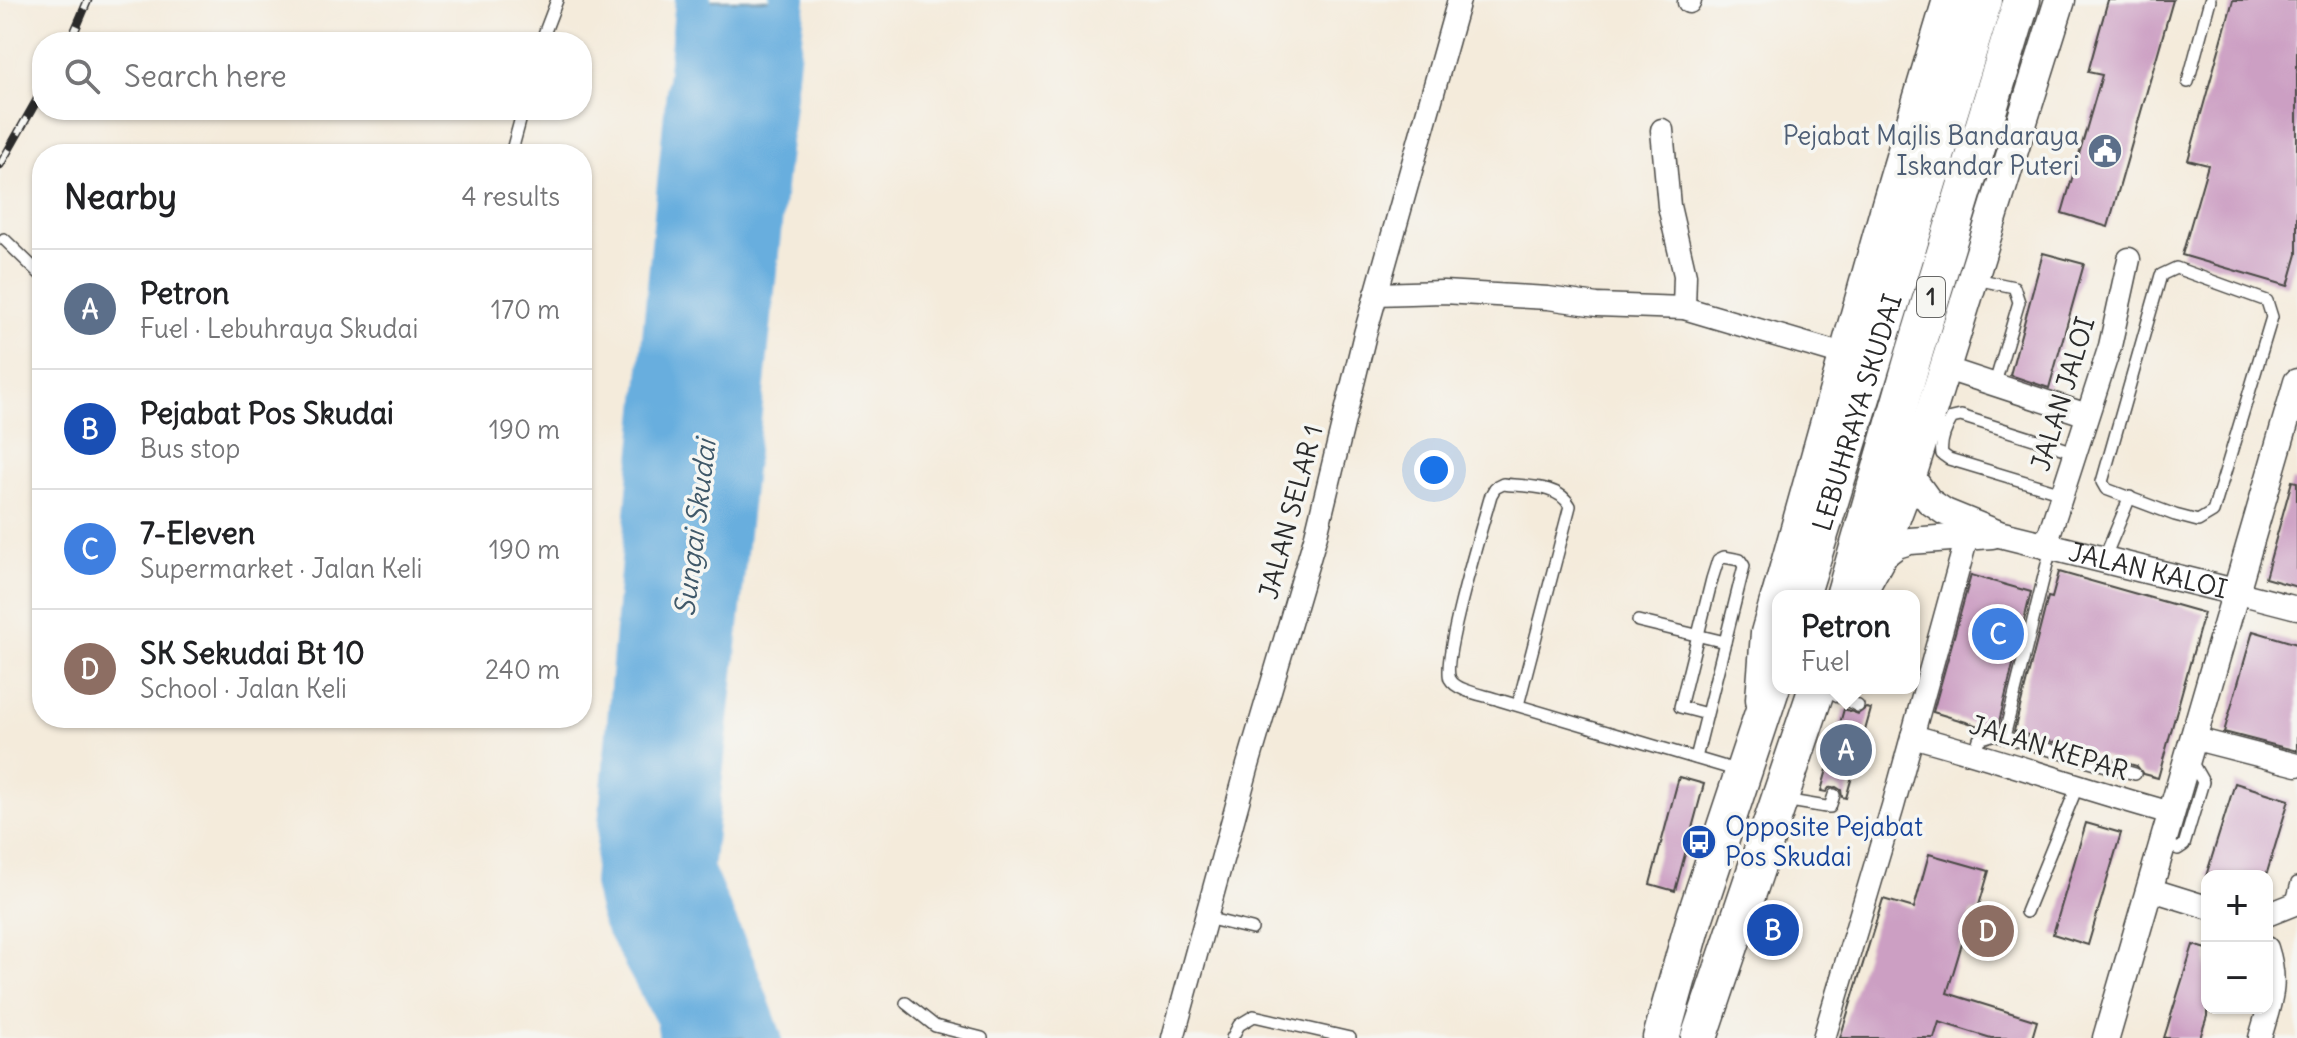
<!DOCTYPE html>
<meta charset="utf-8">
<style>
:root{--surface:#fff;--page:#f6f6f6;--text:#202124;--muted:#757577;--line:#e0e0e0;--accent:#b45309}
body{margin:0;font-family:Delius,sans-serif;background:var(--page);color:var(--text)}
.controls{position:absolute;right:24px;bottom:24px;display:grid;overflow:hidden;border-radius:16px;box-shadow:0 2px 6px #0004}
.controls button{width:72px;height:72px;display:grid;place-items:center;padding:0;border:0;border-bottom:2px solid var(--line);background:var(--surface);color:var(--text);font:40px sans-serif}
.you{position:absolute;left:1434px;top:470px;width:28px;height:28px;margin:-20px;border:6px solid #fff;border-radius:50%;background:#1a73e8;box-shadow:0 0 0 12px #1a73e833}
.badge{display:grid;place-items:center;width:52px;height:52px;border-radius:50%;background:var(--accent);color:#fff;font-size:26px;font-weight:700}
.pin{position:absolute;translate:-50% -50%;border:4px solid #fff;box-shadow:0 2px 8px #0006}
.popup{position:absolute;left:1772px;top:590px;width:148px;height:104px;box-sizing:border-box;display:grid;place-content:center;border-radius:16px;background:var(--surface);filter:drop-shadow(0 2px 6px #0005);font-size:26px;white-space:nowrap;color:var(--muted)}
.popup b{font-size:30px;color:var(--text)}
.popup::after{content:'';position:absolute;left:50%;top:100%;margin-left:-16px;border:16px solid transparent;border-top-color:var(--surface)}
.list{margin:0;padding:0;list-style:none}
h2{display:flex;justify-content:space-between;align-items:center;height:104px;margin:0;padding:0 32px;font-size:34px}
h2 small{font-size:26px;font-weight:400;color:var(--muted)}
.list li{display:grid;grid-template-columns:52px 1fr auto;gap:24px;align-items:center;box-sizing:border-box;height:120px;padding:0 32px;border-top:2px solid var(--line)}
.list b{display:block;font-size:30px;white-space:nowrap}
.list p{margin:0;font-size:26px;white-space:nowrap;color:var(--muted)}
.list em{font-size:26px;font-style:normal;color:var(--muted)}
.icon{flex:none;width:44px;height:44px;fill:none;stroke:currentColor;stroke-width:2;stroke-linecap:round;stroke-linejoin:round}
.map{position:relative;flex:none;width:2297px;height:1038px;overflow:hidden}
.search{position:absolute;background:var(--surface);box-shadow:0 2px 6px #0004;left:32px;top:32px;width:560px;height:88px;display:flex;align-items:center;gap:20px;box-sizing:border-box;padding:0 28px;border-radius:32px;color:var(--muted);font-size:30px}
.panel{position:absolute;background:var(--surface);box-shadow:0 2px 6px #0004;left:32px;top:144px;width:560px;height:584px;border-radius:32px}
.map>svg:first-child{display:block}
.water{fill:#67aede;stroke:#496c84;stroke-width:2}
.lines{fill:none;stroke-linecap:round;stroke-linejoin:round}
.river{stroke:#67aede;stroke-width:36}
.building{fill:#cc9fc3}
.service-casing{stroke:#494845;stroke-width:14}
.minor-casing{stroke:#494845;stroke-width:25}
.tertiary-casing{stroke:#494845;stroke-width:29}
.secondary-casing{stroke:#494845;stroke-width:33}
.primary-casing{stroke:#494845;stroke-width:37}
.trunk-casing{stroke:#494845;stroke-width:39}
.service{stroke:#fff;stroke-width:11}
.minor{stroke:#fff;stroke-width:22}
.tertiary{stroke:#fff;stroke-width:26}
.secondary{stroke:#fff;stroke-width:30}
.primary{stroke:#fff;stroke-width:34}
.trunk{stroke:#fff;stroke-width:36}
.rail-casing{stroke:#2b2b2b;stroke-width:9}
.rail{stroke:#f6f6f2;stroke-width:6;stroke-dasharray:18;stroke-linecap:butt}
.labels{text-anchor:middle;stroke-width:7;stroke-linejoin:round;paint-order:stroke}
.shield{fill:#f6f6f2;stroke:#686867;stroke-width:2}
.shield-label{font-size:24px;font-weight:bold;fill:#2b2b2b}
.service-label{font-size:26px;fill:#4e5e75;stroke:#f6f6f2;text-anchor:end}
.street-label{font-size:26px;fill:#2b2b2b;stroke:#f6f6f2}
.transit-label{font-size:26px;fill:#164399;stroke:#f6f6f2;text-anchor:start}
.water-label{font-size:28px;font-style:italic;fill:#40596a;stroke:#f6f6f2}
</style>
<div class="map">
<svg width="2297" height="1038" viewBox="0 0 2297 1038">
<rect width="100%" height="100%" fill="#f6f6f2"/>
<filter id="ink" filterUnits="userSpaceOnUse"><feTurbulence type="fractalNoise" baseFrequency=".0125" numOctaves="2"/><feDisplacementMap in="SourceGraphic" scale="16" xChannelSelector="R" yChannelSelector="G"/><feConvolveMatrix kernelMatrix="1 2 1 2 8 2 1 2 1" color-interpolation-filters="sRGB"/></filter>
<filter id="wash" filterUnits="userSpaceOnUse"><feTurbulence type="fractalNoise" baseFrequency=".006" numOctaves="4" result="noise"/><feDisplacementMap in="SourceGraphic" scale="32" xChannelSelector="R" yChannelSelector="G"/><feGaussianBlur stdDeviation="1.8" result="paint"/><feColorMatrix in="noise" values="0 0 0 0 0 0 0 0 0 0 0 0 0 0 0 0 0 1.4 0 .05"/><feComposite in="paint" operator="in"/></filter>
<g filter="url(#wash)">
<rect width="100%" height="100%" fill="#f4ebdb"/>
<polygon class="water" points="693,0 788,0 695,868 739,970 764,1038 677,1038 674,1019 619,918 611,883 645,492"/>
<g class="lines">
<g class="river">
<polyline points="677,1038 674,1019 619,918 611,883 645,492 693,0"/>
<polyline points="764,1038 739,970 695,869 788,0"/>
</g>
</g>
<g id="blocks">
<g class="building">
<polygon points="2108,0 2173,0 2108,227 2062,213 2102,75 2088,72"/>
<polygon points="2233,0 2297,0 2297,254 2288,286 2182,255 2208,165 2188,160"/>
<polygon points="2043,253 2084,264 2049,388 2010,375"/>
<polygon points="2292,481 2297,482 2297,587 2265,578"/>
<polygon points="2059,572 2204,613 2158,778 2143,774 2137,766 2014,731 2048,597 2052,598"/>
<polygon points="1971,575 2031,592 1998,726 1986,728 1933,712"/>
<polygon points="2253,631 2297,644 2297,751 2224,732"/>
<polygon points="1866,708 1871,709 1846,798 1842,797 1841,790 1836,787 1829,788 1826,792 1821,791 1844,709 1858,714"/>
<polygon points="1679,777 1704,784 1675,891 1650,884"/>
<polygon points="2235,783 2289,800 2266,876 2206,876"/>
<polygon points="2086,823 2121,833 2088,945 2053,934"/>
<polygon points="1929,854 1989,871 1977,912 1972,911 1947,993 2037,1021 2032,1038 1991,1038 1939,1022 1934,1038 1840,1038 1883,899 1914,908"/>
<polygon points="2193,945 2207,949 2207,1016 2200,1038 2164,1038"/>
</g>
</g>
</g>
<g filter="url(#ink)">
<use href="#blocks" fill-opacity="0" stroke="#494845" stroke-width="2"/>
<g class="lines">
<g class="service-casing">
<g id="service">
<polyline points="541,42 557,0"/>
<polyline points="2188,82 2210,0"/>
<polyline points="511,154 523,110"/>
<polyline points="4,239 42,276"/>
<polygon points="2176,268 2267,301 2272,317 2213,512 2198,521 2175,515 2106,489 2102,482 2161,275"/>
<polyline points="1976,279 2014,287 2019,302 1995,383"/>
<path d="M 2062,493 L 1949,459 L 1942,454 C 1940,442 1946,428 1952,418 L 1961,416 L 2075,452"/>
<polyline points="2051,548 2004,737 2135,774"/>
<polyline points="2104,559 2130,497"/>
<polyline points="1638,621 1725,642"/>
<polyline points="1823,688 1858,706"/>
<path d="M 1518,705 L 1570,506 C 1559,484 1525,487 1503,484 L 1495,488 L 1491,495 C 1483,523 1441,661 1450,679 C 1457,692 1486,695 1499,700 C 1579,724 1659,747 1739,771"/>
<polyline points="1975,753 1979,739 1995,734 2004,737"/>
<polyline points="1696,758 1744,566 1740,560 1724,557 1718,560 1712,579 1680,707 1707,714"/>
<polyline points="1784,800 1826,807 1830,807 1834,795"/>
<polyline points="2163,842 2178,849 2184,845 2203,782 2195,768 2189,762"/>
<polyline points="2291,905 2297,883"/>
<polyline points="2026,912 2077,787"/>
<polyline points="1206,918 1252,929"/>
<polyline points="906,1003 935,1026 982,1038"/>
<polyline points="1232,1038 1239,1025 1254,1016 1350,1038"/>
</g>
</g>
<g class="minor-casing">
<g id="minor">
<polyline points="1689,2 1690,0"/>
<polyline points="1662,130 1669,206 1685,275 1684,308"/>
<polyline points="1376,294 1443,292 1548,298 1597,305 1684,308 1847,356"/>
<polyline points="1944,368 2087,415"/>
<polyline points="2046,544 2110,346 2129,259"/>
<polyline points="2235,592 2297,608"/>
<path d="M 1912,736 C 1999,759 2084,789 2171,813"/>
<polyline points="2192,738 2297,765"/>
<polyline points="2149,889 2207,907"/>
<polyline points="2267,915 2297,903"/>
<polyline points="1173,1038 1248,765 1316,535 1365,334 1459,0"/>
<polyline points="1824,1038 1893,806 1967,537"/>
<path d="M 2260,1038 C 2270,1002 2279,985 2267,948"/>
</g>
</g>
<g class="tertiary-casing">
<g id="tertiary">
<path id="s1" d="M 1911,476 L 1929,501 L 1945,512 L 1999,534 L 2235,592"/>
<polyline points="1880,558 1897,545 1910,541 1992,535"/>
<polyline points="2106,1038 2297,382"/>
</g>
</g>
<g class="secondary-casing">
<polyline id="secondary" points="1859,596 1880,558 1911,476 2060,0"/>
</g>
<g class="primary-casing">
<g id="primary">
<polyline points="1779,596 1889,204 1950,0"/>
<polyline points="1763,699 1768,633 1778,598"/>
</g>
</g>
<g class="trunk-casing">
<g id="trunk">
<path id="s2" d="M 1801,596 L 1984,0"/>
<polyline points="1844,596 1912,361 2022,0"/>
<polyline points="1661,1038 1695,917 1778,668"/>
<polyline points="1699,1038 1817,688"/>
</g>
</g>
<use href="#service" class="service"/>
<use href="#minor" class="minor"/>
<use href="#tertiary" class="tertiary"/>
<use href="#secondary" class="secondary"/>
<use href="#primary" class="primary"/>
<use href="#trunk" class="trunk"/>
<g class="rail-casing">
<g id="rail">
<polyline points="70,42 88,0"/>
<polyline points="0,165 42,91"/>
</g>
</g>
<use href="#rail" class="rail"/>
</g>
</g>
<defs>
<g id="civic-disc" transform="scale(1.8)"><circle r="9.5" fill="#5c6f8a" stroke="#f6f6f2"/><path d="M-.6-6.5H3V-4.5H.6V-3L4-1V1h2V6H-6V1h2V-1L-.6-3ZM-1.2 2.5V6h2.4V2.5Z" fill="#fff"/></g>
<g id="bus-disc" transform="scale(1.8)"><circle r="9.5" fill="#1a4fb4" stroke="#f6f6f2"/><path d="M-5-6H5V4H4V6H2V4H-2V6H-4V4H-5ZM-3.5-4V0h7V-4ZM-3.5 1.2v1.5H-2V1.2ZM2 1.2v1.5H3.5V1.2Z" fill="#fff"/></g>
</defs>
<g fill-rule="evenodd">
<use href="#civic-disc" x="2105" y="151"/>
<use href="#bus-disc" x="1699" y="842"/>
</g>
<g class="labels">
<rect class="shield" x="1917" y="277" width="28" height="40" rx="6"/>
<g class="shield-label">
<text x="1931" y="305">1</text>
</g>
<g class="service-label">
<text x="2079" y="145">Pejabat Majlis Bandaraya<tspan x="2079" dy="30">Iskandar Puteri</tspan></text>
</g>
<g class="street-label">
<text transform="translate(2063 394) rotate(-73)" y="9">JALAN JALOI</text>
<text dy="9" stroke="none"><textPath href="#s2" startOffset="192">LEBUHRAYA SKUDAI</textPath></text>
<text transform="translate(1291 512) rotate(-75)" y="9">JALAN SELAR 1</text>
<text dy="9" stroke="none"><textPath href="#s1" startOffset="262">JALAN KALOI</textPath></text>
<text transform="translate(2049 748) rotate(17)" y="9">JALAN KEPAR</text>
</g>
<g class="transit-label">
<text x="1725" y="836">Opposite Pejabat<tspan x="1725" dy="30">Pos Skudai</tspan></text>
</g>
<g class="water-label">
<text transform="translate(695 528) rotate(-83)" y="10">Sungai Skudai</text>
</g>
</g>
</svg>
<div class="controls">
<button>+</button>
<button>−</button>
</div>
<div class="you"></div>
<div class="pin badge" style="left:1846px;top:750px;background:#5c6f8a">A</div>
<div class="popup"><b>Petron</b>Fuel</div>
<div class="pin badge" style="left:1773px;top:930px;background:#1a4fb4">B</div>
<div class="pin badge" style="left:1998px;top:634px;background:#3f7fe0">C</div>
<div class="pin badge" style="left:1988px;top:931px;background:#8d6e63">D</div>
<div class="search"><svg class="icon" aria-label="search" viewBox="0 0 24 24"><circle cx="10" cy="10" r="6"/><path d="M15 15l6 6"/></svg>Search here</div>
<section class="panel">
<h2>Nearby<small>4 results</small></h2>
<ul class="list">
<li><span class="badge" style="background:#5c6f8a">A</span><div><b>Petron</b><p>Fuel · Lebuhraya Skudai</p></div><em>170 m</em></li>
<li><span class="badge" style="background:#1a4fb4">B</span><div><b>Pejabat Pos Skudai</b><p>Bus stop</p></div><em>190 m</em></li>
<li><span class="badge" style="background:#3f7fe0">C</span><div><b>7-Eleven</b><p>Supermarket · Jalan Keli</p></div><em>190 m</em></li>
<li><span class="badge" style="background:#8d6e63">D</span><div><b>SK Sekudai Bt 10</b><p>School · Jalan Keli</p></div><em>240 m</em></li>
</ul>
</section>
</div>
